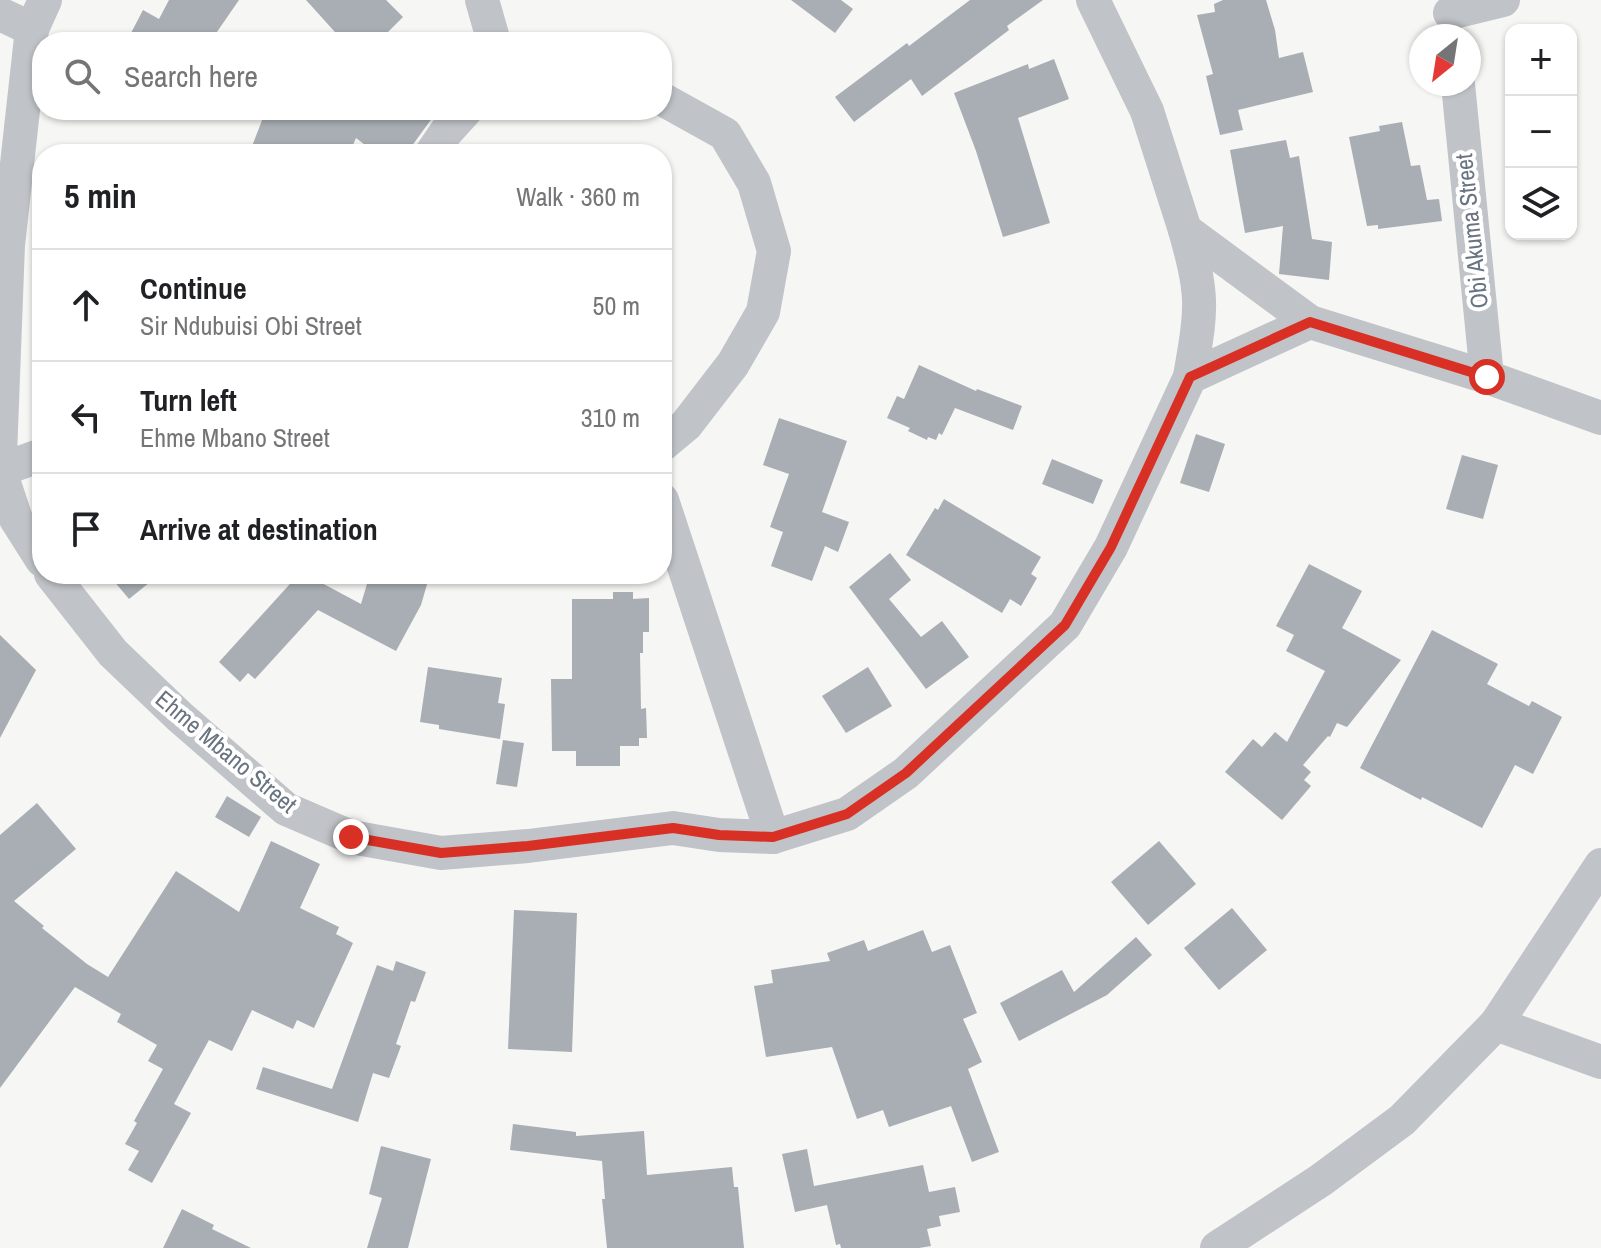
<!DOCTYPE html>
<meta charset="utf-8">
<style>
:root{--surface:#fff;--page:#f6f6f6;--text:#202124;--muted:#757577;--line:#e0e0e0}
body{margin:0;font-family:"Archivo Narrow",sans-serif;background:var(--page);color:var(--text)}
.controls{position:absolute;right:24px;top:24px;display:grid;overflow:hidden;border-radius:16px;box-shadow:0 2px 6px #0004}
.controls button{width:72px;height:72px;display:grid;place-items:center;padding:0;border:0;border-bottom:2px solid var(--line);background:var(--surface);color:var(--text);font:40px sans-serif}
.compass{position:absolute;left:1409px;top:24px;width:72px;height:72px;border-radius:50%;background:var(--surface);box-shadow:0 2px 6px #0004;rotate:210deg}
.stop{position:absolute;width:24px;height:24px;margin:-18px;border:6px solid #d93025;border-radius:50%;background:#fff}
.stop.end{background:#d93025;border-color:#fff;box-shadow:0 2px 8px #0008}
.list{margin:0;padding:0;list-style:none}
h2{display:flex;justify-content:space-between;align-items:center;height:104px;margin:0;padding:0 32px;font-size:34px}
h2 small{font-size:26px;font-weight:400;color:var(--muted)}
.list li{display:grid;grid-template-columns:52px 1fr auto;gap:24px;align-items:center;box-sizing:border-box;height:112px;padding:0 32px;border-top:2px solid var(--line)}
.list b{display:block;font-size:30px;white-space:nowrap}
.list p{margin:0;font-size:26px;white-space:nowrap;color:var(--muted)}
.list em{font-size:26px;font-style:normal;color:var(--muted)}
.icon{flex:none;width:44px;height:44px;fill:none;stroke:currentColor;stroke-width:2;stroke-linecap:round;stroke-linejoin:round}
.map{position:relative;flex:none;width:1601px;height:1248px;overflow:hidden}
.search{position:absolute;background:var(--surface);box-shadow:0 2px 6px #0004;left:32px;top:32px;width:640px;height:88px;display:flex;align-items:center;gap:20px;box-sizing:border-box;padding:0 28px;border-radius:32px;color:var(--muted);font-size:30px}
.panel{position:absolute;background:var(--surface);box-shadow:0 2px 6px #0004;left:32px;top:144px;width:640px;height:440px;border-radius:32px}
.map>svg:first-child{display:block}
.building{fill:#a8aeb3}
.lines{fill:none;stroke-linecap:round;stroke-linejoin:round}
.minor{stroke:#c0c3c7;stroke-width:34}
.route{stroke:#d93025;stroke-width:10}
.labels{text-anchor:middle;stroke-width:8;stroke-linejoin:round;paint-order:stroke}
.street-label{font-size:24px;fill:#697481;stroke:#fff}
</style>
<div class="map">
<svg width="1601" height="1248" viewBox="0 0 1601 1248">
<rect width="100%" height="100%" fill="#f6f6f4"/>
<g class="building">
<polygon points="169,0 239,0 210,42 148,42 131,33 143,10 159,19"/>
<polygon points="306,0 386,0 403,17 381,39 374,32 363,42 344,42"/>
<polygon points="791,0 841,0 853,9 835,33"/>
<polygon points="970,0 1043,0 1007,26 1009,30 922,96 911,79 854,122 835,97 907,43 909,46"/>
<polygon points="1223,0 1266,0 1275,30 1279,58 1303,52 1313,92 1238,110 1243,130 1220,135 1206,76 1213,74 1197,15 1215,12 1214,4"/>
<polygon points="1054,59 1069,99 1018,118 1050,223 1003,237 976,151 954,93 1028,64 1029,69"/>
<polygon points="266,110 354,110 375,119 382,110 438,110 406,154 377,154 356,138 349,154 343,154 322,144 320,154 249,154"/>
<polygon points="1402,122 1411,166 1420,165 1427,200 1439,199 1442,221 1378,229 1378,225 1367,226 1349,137 1380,131 1379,126"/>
<polygon points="1286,140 1290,158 1299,156 1312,239 1332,242 1329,280 1279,274 1283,226 1245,233 1230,150"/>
<polygon points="919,365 976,391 977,389 1022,406 1013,430 955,408 942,435 939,433 936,440 928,437 927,440 908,431 910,428 887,418 897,396 904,399"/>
<polygon points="779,418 847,441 822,512 849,522 838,552 825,546 812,581 771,566 783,532 770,527 789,474 763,465"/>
<polygon points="1196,434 1225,444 1209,492 1180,483"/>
<polygon points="1462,455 1498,465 1483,519 1446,509"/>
<polygon points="1052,459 1103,480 1093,504 1042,484"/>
<polygon points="944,499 1041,557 1031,574 1037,578 1021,606 1010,599 1002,613 906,555 935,508 938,510"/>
<polygon points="890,553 911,580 889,599 921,637 942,621 969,657 926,689 849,587"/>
<polygon points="1309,564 1362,591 1342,628 1401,660 1347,727 1337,723 1330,737 1328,736 1303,765 1311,772 1304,780 1311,786 1282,820 1225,772 1253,739 1262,747 1275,732 1287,742 1325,671 1286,651 1294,635 1276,626"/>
<polygon points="108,574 160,574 129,599"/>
<polygon points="299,574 305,574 361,604 370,574 430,574 421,605 396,651 318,610 255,679 248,673 240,682 219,662"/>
<polygon points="613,592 633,592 633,599 649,598 649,632 643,632 643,653 640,653 641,709 646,708 647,738 639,738 639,746 620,746 620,766 576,766 576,751 552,751 551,679 572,679 572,599 613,599"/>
<polygon points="1432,630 1498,664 1487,684 1529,706 1532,701 1562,717 1533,774 1515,765 1482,828 1422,797 1421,800 1360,768"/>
<polygon points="0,635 36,670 0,738"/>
<polygon points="428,667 502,678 498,703 505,704 500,739 439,729 439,725 420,722"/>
<polygon points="868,667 892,706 846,733 822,696"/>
<polygon points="503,740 524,743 517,787 496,784"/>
<polygon points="227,796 261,817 249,837 215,817"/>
<polygon points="37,803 76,849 14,901 44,926 42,928 87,964 108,977 176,871 239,912 271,841 320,864 300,908 339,927 336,934 353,943 314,1028 297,1020 293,1029 252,1010 232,1051 209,1040 174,1104 191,1113 152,1183 128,1170 139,1151 125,1144 137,1123 134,1121 163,1069 148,1061 157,1045 117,1022 121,1014 75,987 0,1088 0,835"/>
<polygon points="1159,841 1196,884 1148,925 1111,882"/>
<polygon points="1232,908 1267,950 1219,990 1184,948"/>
<polygon points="514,910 577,913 572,1052 508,1049"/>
<polygon points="923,930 932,952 950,945 977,1013 963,1019 982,1062 968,1069 999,1152 972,1162 951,1106 889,1127 883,1110 857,1119 832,1047 766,1057 754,986 773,983 771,970 830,961 827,953 864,940 868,951"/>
<polygon points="1136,937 1152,955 1107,995 1019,1041 1000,1003 1062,970 1074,992"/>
<polygon points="396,961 426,972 415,1002 411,1001 396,1044 401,1046 389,1078 373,1073 358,1122 256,1089 263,1067 332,1089 377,965 393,971"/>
<polygon points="513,1124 576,1132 576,1136 644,1131 647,1175 732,1167 734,1187 738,1187 744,1248 607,1248 602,1199 605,1199 602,1161 510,1150"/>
<polygon points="381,1146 431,1159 408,1248 367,1248 382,1198 369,1194"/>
<polygon points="807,1149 814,1186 923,1165 929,1192 955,1187 960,1212 939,1216 941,1226 927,1229 931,1246 919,1248 841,1248 840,1244 836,1245 827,1205 795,1212 782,1154"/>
<polygon points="182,1209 214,1225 212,1229 251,1248 163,1248"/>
</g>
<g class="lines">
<g class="minor">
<polyline points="482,0 494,42"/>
<polyline points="1093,0 1147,111 1185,230 1310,322 1487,377 1601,418"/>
<polyline points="1450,13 1503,0"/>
<polyline points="0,14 32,29"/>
<polyline points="1458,84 1487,377"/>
<polyline points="662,99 725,134 754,183 774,251 763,312 733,364 686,425 662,445"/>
<polyline points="431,154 446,132 466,110"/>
<path d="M 1185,230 C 1191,252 1198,276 1199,300 C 1200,326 1194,351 1190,377"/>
<polyline points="0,456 8,245 32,29 45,0"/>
<polyline points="0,470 42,455"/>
<polyline points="0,471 16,519 42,560"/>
<polyline points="662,500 773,837"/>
<polyline points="51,574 113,653 180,717 286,809 351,837 441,853 528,846 673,828 719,835 773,837 847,814 906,773 1065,625 1111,547 1190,377 1310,322"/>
<polyline points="1496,1024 1601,1062"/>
<polyline points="1217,1248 1321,1180 1402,1120 1496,1024 1601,865"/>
</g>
</g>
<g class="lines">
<polyline class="route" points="351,837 441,853 528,846 673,828 719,835 773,837 847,814 906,773 1065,625 1111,547 1190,377 1310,322 1487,377"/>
</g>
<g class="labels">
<g class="street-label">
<text transform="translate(1472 231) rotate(-96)" y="8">Obi Akuma Street</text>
<text transform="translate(226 752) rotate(40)" y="8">Ehme Mbano Street</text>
</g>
</g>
</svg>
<div class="controls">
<button>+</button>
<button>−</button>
<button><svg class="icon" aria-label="layers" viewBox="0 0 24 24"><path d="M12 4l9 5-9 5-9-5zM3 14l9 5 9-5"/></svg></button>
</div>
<svg class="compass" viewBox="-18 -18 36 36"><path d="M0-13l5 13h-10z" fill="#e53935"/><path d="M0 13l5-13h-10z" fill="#757577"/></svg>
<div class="stop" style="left:1487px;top:377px"></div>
<div class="stop end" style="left:351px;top:837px"></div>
<div class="search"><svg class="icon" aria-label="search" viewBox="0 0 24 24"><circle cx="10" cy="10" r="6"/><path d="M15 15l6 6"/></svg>Search here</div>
<section class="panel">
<h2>5 min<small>Walk · 360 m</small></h2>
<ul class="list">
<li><svg class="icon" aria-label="ahead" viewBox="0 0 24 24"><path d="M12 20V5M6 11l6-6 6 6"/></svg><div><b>Continue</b><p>Sir Ndubuisi Obi Street</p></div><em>50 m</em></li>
<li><svg class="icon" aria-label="left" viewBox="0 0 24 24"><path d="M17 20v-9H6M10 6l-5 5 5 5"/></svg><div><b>Turn left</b><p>Ehme Mbano Street</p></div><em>310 m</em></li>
<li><svg class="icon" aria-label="arrive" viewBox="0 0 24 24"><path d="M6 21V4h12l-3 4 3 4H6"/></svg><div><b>Arrive at destination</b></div></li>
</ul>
</section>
</div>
